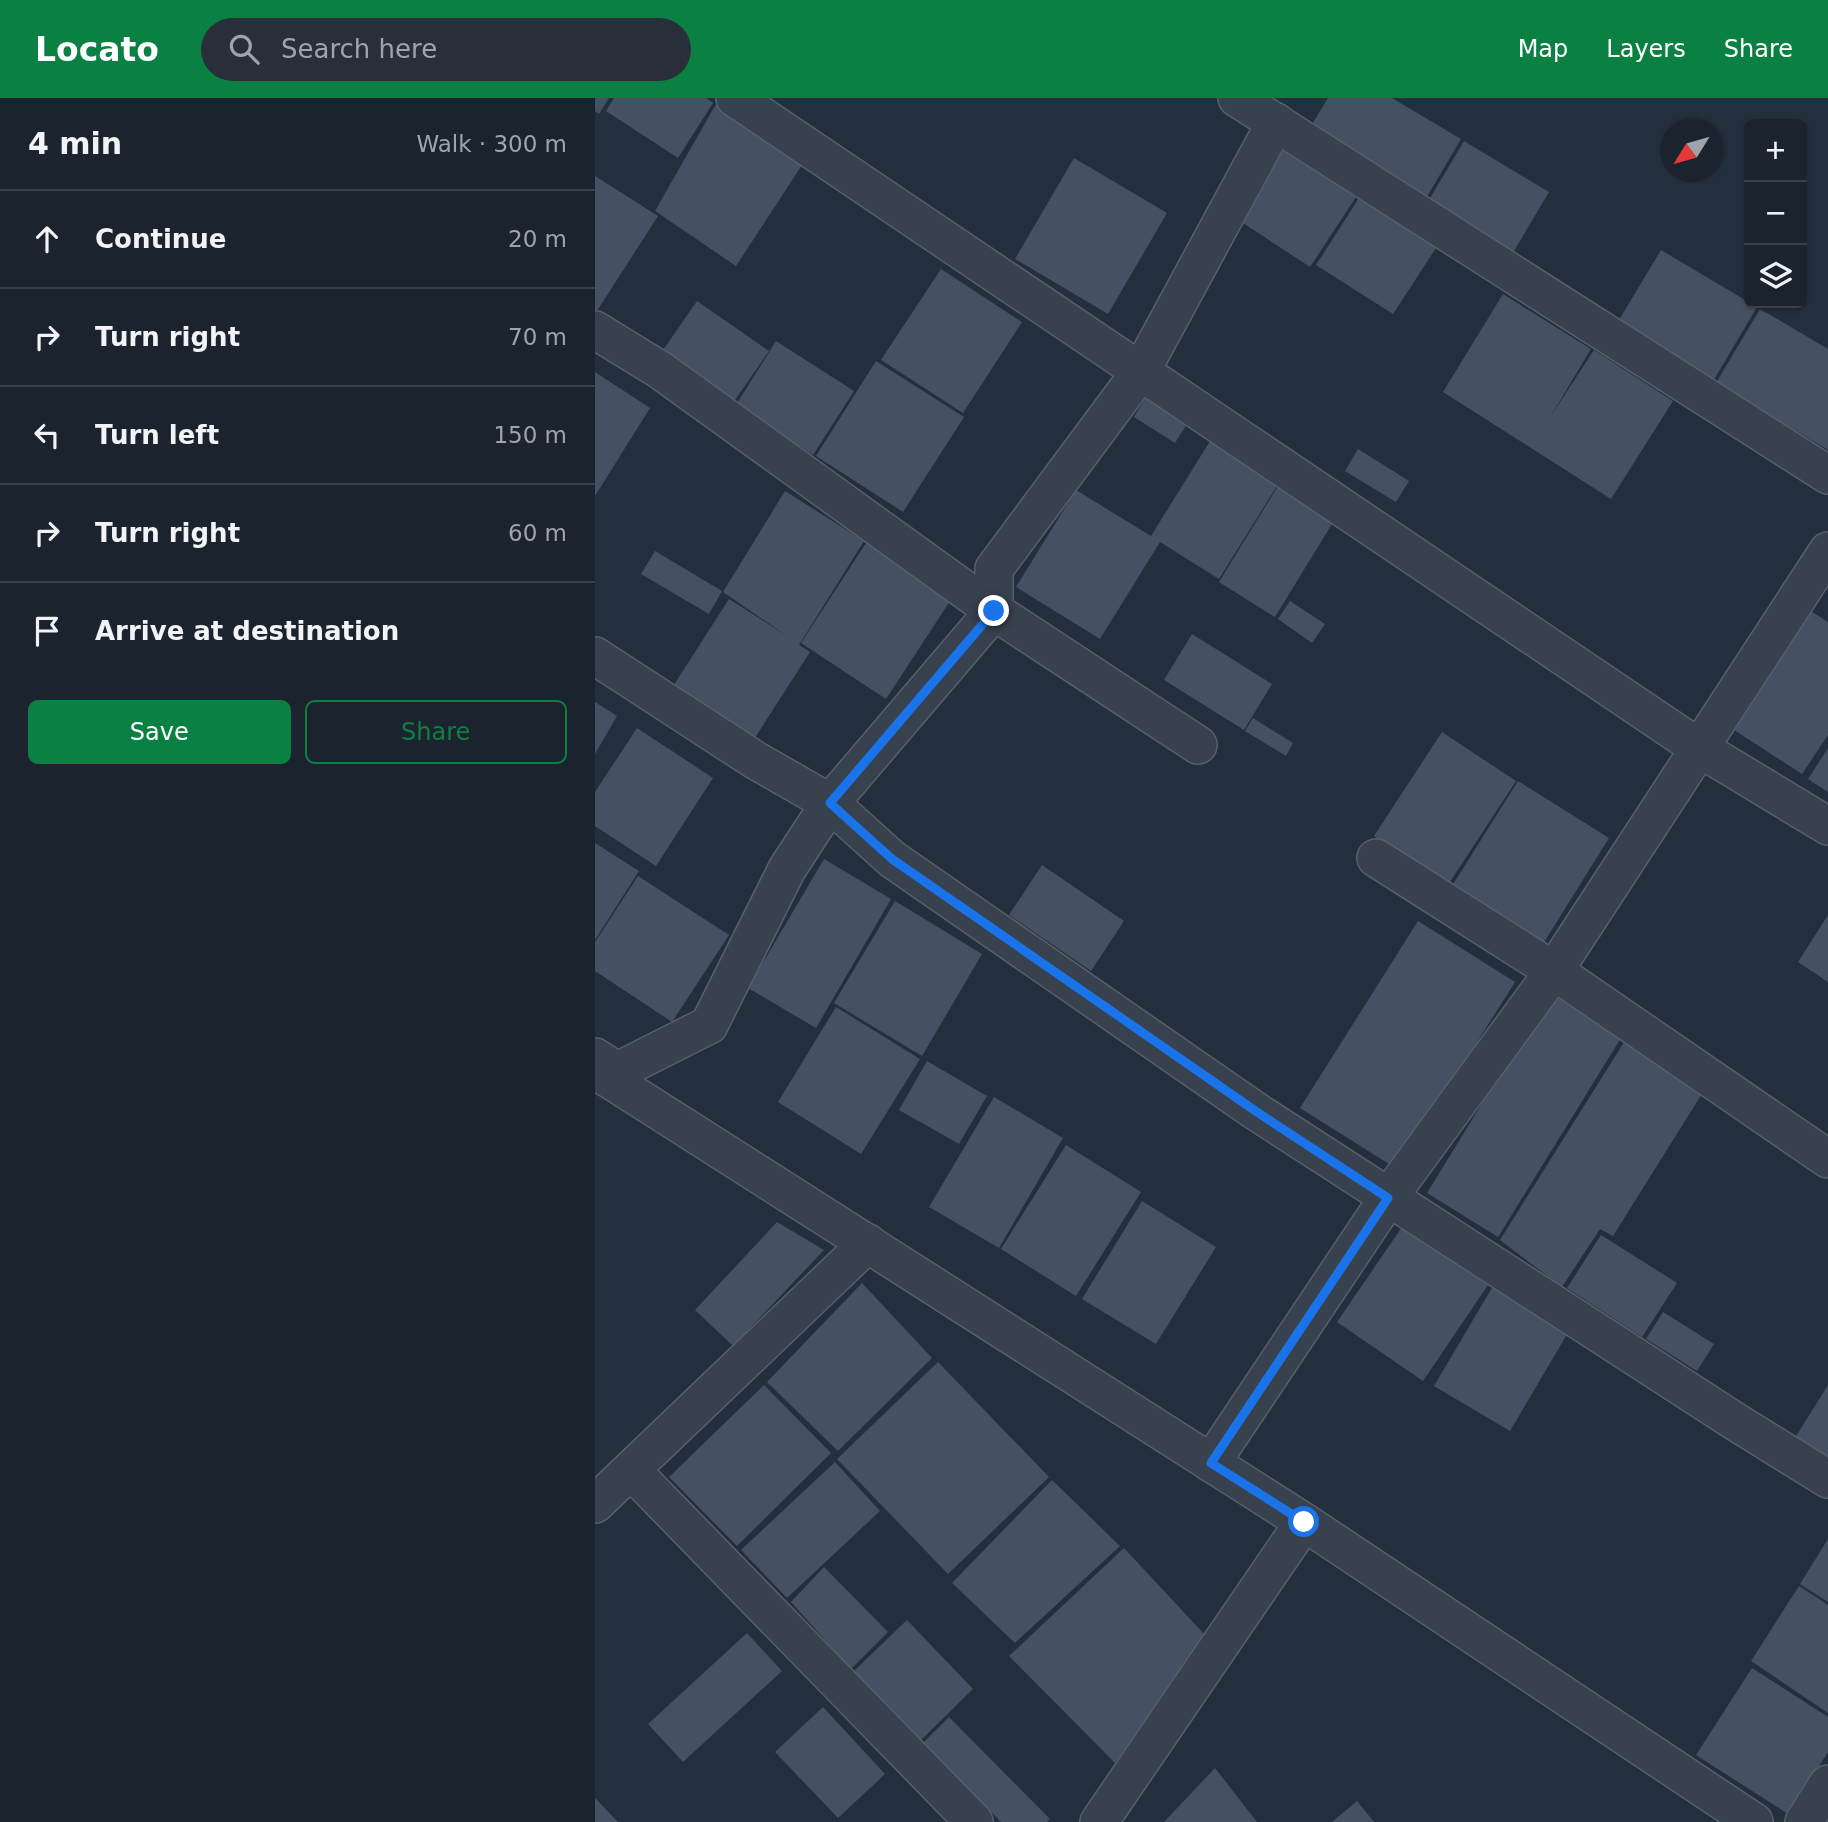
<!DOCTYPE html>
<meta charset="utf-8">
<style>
:root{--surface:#1b232e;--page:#282f3a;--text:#f1f3f6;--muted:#a0a4aa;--line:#39404a;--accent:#0b8043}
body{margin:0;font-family:"DejaVu Sans",sans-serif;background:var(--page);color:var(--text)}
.controls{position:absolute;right:21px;top:21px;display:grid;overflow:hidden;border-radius:10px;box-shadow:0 2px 5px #0004}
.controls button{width:63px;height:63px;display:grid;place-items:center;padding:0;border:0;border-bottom:2px solid var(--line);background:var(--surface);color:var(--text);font:35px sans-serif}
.compass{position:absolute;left:1065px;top:21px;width:63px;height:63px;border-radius:50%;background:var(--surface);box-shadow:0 2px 5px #0004;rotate:233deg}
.stop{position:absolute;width:21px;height:21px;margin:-16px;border:5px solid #1a73e8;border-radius:50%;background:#fff}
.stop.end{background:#1a73e8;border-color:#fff;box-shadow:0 2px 7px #0008}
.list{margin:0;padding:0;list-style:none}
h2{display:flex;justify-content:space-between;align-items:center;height:91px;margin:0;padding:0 28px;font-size:30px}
h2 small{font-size:23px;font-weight:400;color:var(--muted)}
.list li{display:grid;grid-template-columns:46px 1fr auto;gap:21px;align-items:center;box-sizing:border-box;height:98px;padding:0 28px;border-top:2px solid var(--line)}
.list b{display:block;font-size:26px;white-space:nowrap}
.list em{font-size:23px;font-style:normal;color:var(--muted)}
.actions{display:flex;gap:14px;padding:21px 28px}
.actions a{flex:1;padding:16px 0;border:2px solid var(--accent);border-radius:10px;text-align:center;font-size:24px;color:var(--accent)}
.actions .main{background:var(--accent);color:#fff}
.icon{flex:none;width:38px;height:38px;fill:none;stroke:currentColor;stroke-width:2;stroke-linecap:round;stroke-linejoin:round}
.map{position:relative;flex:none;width:1233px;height:1724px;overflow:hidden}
header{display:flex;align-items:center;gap:42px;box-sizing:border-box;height:98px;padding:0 35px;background:var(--accent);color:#fff}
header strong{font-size:33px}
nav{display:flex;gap:38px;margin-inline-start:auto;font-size:24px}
.search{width:490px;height:63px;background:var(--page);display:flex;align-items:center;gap:18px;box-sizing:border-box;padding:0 24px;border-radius:38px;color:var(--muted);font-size:26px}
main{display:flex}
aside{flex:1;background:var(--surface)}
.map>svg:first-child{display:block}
.building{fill:#455162}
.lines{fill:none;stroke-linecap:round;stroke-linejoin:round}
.minor-casing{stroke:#565f6c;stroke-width:40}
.minor{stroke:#38414e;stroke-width:37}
.route{stroke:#1a73e8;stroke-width:9}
</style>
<header>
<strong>Locato</strong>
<div class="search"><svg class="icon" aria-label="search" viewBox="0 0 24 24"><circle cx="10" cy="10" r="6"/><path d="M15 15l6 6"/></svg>Search here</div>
<nav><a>Map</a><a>Layers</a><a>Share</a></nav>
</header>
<main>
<aside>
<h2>4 min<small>Walk · 300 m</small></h2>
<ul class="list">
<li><svg class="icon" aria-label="ahead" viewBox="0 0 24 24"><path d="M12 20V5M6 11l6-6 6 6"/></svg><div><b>Continue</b></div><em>20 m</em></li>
<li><svg class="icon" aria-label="right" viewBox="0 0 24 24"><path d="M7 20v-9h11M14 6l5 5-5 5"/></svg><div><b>Turn right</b></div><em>70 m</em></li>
<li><svg class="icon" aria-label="left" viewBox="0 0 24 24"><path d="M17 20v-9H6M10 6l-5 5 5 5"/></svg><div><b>Turn left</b></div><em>150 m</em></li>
<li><svg class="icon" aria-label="right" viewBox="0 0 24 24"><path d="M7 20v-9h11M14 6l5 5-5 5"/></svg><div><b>Turn right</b></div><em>60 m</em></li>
<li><svg class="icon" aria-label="arrive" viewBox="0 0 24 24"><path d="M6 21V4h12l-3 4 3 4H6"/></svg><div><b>Arrive at destination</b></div></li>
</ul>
<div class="actions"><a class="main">Save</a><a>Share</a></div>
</aside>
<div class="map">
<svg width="1233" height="1724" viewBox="0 0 1233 1724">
<rect width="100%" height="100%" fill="#242f3e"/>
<g class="building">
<polygon points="0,0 14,0 4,16 0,13"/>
<polygon points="19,0 111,0 118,5 83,60 11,13"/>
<polygon points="733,0 797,0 866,41 830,102 713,33"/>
<polygon points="121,6 209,64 141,168 60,113"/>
<polygon points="869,43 954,94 916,158 831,107"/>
<polygon points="688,51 761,99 715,169 642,121"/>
<polygon points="479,60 572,115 513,216 420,161"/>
<polygon points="0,78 63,118 0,216"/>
<polygon points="764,100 841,150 798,216 721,167"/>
<polygon points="1066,152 1162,209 1117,285 1021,227"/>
<polygon points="346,171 427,224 368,315 286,262"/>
<polygon points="908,196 996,251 954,321 999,252 1078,303 1016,401 848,294"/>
<polygon points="102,203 174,253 138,305 66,255"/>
<polygon points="1165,211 1233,251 1233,352 1121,285"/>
<polygon points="181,243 259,293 218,357 141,307"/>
<polygon points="281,263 369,319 308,414 221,358"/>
<polygon points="0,274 55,310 0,398"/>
<polygon points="552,298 593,324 580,345 539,319"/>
<polygon points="617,340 685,383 624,481 565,444 505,541 421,489 481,392 556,438"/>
<polygon points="763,351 814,383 801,404 750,373"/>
<polygon points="686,383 740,421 680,519 624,484"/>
<polygon points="190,393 269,443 204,547 215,554 156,646 75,593 134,501 192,538 128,494"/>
<polygon points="271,445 357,500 291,601 206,545"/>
<polygon points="60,453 127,493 114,516 46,476"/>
<polygon points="695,503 730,526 717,545 683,521"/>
<polygon points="1214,512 1233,524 1233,637 1207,676 1136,630"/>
<polygon points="597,536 677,586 649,632 569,582"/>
<polygon points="0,604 22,618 0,656"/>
<polygon points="658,620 698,645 691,658 650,633"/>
<polygon points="42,630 118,680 61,768 0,728 0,694"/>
<polygon points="847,634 921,683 853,787 779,738"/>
<polygon points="1233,650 1233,694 1213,681"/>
<polygon points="923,683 1014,740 948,846 857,788"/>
<polygon points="0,745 44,773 0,842"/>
<polygon points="229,761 296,801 221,930 153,890"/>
<polygon points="447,767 529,823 496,873 414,817"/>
<polygon points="43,778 134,837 77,924 0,873 0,844"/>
<polygon points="300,803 387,856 327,958 239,905"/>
<polygon points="1233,817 1233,884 1203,864"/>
<polygon points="823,823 920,884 802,1071 705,1010"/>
<polygon points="955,895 1026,940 903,1139 832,1095"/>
<polygon points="241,909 325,961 266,1056 183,1004"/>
<polygon points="1031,941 1110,991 1018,1138 1005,1131 967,1189 905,1142"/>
<polygon points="332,963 392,998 364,1046 304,1012"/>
<polygon points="399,999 468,1040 404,1150 334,1109"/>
<polygon points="471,1047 546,1094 481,1198 406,1151"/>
<polygon points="547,1103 621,1149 561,1246 487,1201"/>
<polygon points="182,1124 229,1152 138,1248 100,1212"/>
<polygon points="807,1129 893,1187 828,1283 742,1224"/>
<polygon points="1006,1137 1082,1185 1047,1239 972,1190"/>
<polygon points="267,1185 337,1260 243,1353 172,1284"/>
<polygon points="898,1188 974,1233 915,1333 839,1288"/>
<polygon points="1068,1214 1119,1246 1102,1273 1051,1241"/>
<polygon points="343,1264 454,1379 353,1476 242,1361"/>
<polygon points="169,1287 236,1355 142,1448 74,1379"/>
<polygon points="1233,1287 1233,1360 1200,1340"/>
<polygon points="240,1364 285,1413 192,1500 146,1452"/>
<polygon points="457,1382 525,1448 420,1545 357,1485"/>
<polygon points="1233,1441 1233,1504 1205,1486"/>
<polygon points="529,1450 610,1537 520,1665 414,1558"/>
<polygon points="229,1469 293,1534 256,1571 196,1504"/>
<polygon points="1204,1488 1233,1507 1233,1615 1156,1563"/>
<polygon points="312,1522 378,1591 325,1643 259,1573"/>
<polygon points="152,1535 187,1573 88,1664 53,1626"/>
<polygon points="1157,1570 1233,1619 1233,1654 1193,1716 1101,1657"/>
<polygon points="228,1609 290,1676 243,1720 180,1654"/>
<polygon points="354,1619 455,1721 452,1724 406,1724 328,1645"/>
<polygon points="620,1670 662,1724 569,1724"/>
<polygon points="0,1700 23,1724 0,1724"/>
<polygon points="762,1703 779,1724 737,1724"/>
</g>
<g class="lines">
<g class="minor-casing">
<g id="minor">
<polyline points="140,0 1104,650 1233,728"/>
<polyline points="642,0 1233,377"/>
<polyline points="0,232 65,272 399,513 603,647"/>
<polyline points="0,558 160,662 235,705 297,761 662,1014 1141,1324 1233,1381"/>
<polyline points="781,760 959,873 1233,1061"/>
<polyline points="0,959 14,968 11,979 709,1424 1159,1724"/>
<polyline points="11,979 114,927 192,771 235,705 399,513 399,471 546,273 681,24"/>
<polyline points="616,1365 793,1100 959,873 1233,453"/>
<polyline points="36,1372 379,1724"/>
<polyline points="0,1406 273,1145"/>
<polyline points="504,1724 709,1424"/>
<polyline points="1209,1724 1233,1686"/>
</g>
</g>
<use href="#minor" class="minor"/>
</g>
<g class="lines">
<polyline class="route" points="399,513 235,705 297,761 662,1014 793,1100 616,1365 709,1424"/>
</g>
</svg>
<div class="controls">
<button>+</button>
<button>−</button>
<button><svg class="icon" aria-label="layers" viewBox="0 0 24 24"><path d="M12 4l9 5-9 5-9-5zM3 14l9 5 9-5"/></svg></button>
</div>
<svg class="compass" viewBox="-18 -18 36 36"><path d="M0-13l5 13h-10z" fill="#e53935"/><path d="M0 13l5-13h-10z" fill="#a0a4aa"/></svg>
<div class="stop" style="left:709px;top:1424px"></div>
<div class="stop end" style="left:399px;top:513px"></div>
</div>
</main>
